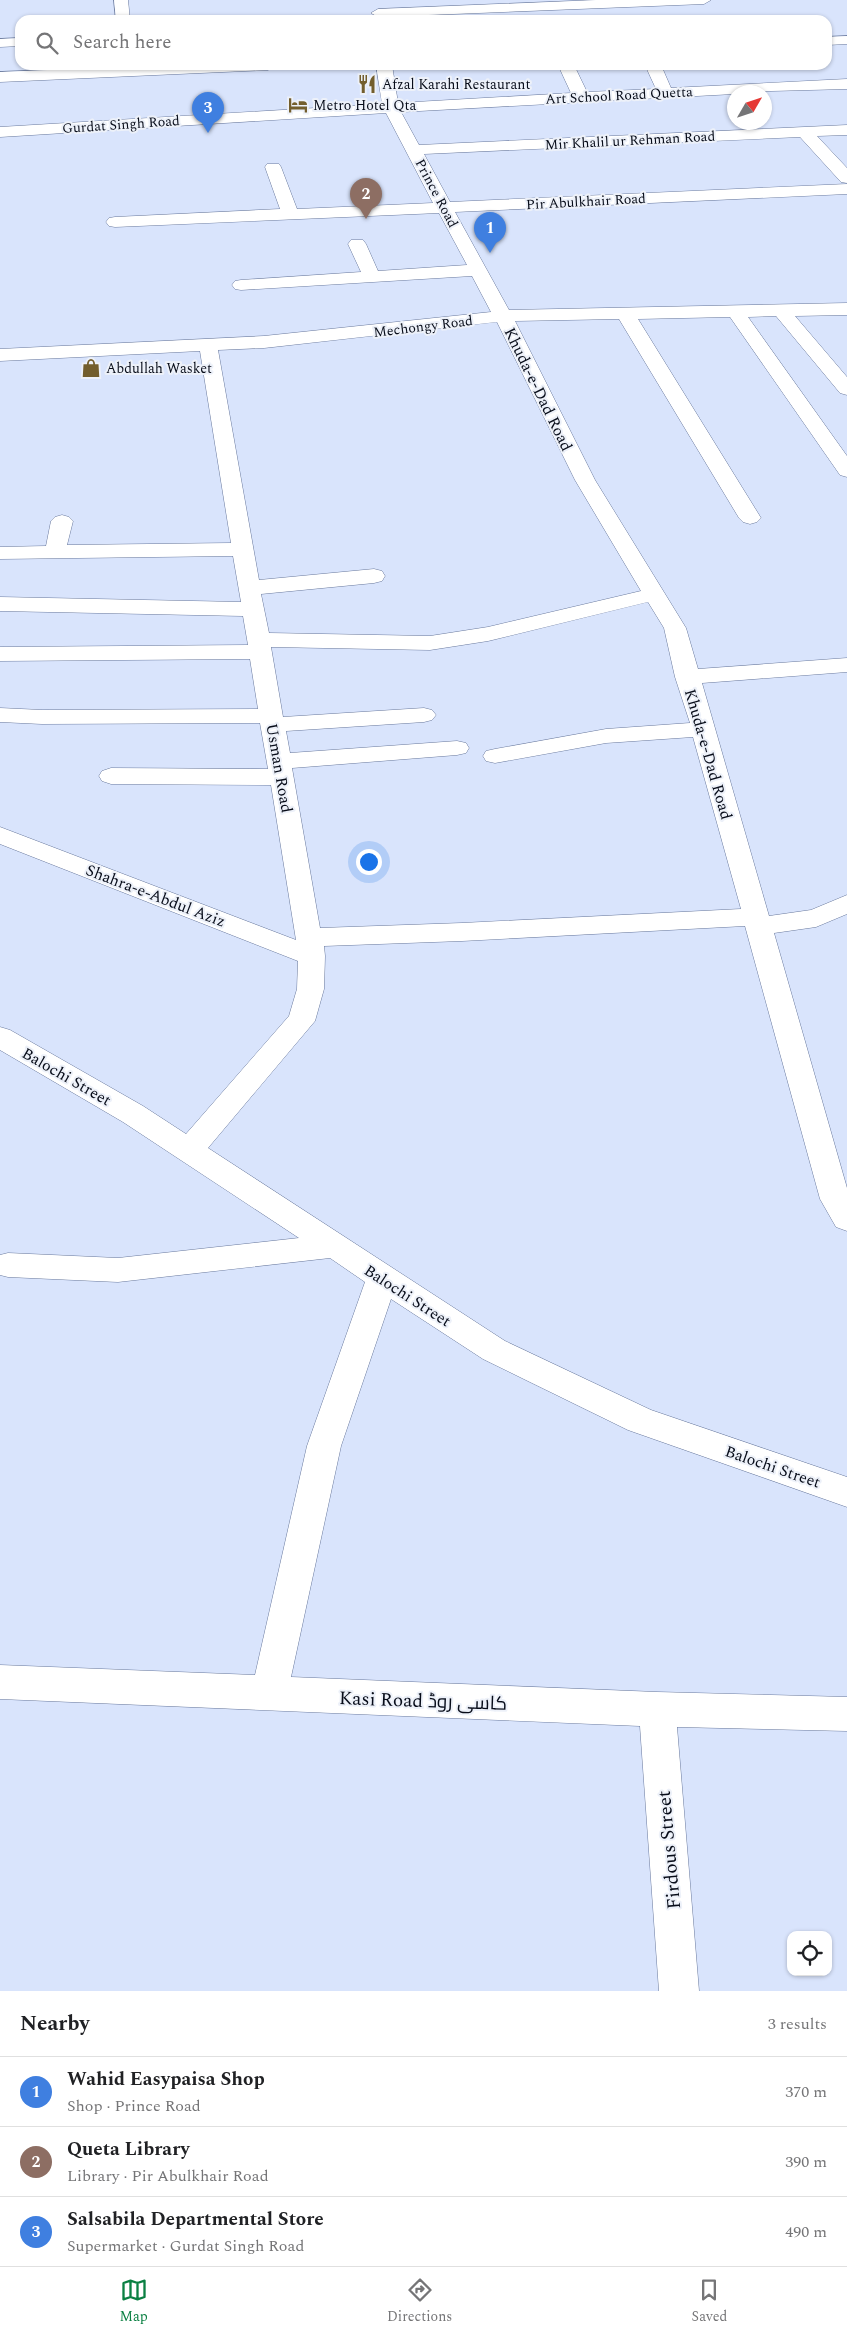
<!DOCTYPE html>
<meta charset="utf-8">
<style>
:root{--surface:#fff;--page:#f2f2f2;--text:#202124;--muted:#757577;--line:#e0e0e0;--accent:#0b8043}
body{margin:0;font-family:Spectral,Cairo,serif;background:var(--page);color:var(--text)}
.controls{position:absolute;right:15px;bottom:15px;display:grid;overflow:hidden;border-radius:10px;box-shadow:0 1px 4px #0004}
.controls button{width:45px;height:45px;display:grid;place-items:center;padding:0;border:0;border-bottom:1px solid var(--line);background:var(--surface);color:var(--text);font:25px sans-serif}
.compass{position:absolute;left:727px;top:85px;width:45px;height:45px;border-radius:50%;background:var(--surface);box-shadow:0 1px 4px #0004;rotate:51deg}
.you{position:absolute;left:368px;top:861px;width:18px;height:18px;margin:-12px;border:4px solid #fff;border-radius:50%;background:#1a73e8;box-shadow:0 0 0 8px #1a73e833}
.badge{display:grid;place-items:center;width:32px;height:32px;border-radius:50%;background:var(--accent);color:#fff;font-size:16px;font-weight:700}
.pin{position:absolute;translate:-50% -41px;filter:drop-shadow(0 1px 2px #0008)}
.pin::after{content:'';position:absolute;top:26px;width:18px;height:15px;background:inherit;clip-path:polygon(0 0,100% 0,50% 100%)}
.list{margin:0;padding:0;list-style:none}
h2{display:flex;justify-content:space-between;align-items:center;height:65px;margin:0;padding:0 20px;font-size:21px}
h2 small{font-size:16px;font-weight:400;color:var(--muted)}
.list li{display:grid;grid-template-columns:32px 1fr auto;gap:15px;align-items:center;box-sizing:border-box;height:70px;padding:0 20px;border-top:1px solid var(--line)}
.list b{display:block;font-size:19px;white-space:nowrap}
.list p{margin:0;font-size:16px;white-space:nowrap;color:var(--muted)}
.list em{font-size:16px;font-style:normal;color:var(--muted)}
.icon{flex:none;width:28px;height:28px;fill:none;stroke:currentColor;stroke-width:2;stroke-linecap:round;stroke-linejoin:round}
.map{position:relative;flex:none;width:847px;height:1991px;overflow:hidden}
.search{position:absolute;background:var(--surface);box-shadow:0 1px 4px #0004;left:15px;right:15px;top:15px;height:55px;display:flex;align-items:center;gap:12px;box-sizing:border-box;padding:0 18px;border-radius:15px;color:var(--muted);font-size:19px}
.sheet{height:275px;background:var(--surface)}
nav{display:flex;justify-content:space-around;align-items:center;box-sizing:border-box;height:70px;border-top:1px solid var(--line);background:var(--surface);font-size:14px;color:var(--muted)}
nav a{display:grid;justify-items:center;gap:2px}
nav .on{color:var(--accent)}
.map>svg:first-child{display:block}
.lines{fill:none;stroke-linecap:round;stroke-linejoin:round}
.minor-casing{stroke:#69799d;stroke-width:1}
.minor{fill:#fff;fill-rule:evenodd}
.labels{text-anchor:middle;stroke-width:4;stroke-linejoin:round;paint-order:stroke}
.far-poi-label{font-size:14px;fill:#070c19;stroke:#edf1f9;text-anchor:start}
.far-street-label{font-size:14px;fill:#070c19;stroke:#edf1f9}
.street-label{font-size:16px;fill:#070c19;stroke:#edf1f9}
.near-street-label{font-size:19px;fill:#070c19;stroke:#edf1f9}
</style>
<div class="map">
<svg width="847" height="1991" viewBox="0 0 847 1991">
<rect width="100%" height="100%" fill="#d9e4fc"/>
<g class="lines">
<g class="minor-casing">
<g id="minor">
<polygon points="114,0 128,0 130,20 116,20"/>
<polygon points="596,0 711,0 704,4 378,17 371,13 378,9"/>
<polygon points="847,36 847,44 827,45 827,37"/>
<polygon points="20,38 20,46 0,47 0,39"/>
<polygon points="166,65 276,65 268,70 0,82 0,72"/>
<path d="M 376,65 L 392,65 L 398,103 L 571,93 L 558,65 L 574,65 L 587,92 L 656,89 L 645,65 L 661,65 L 671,88 L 847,79 L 847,89 L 734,92 L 734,94 L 401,112 L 419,145 L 847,125 L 847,135 L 817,136 L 847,168 L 847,183 L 841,182 L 800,137 L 424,154 L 450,202 L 847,184 L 847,194 L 455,212 L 509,310 L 847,303 L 847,315 L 795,316 L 847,377 L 847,395 L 840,393 L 776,316 L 748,317 L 847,456 L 847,477 L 840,475 L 730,317 L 638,319 L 761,518 L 757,522 L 750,524 L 743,522 L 739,518 L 619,319 L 515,321 L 595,480 L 686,628 L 698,669 L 847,658 L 847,672 L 702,683 L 769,916 L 811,910 L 847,895 L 847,914 L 816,927 L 774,933 L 847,1188 L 847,1231 L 836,1227 L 820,1199 L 745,926 L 462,941 L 324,946 L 325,956 L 324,989 L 315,1021 L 208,1148 L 505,1341 L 651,1410 L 847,1477 L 847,1507 L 628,1430 L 483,1359 L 391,1299 L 341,1446 L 291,1677 L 657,1692 L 847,1697 L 847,1731 L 677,1727 L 699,1991 L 659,1991 L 640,1726 L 0,1699 L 0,1665 L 255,1675 L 307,1446 L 365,1282 L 330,1258 L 118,1282 L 8,1277 L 0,1275 L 0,1255 L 8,1253 L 118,1258 L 299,1238 L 123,1122 L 0,1050 L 0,1027 L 10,1030 L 143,1106 L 186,1134 L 289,1016 L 297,989 L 298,961 L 0,844 L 0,827 L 296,940 L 271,785 L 111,784 L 102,781 L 99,776 L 102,771 L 111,768 L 268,769 L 260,723 L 42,724 L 0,722 L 0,708 L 42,710 L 258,709 L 250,659 L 0,661 L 0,647 L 248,645 L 243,616 L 0,611 L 0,597 L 241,602 L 233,556 L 0,559 L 0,547 L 46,546 L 51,521 L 55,517 L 62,515 L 69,517 L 73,521 L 67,545 L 231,543 L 200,351 L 0,361 L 0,349 L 264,336 L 491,312 L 472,276 L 241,290 L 235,289 L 232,285 L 235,281 L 241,280 L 361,272 L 348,244 L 351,240 L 363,240 L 366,244 L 378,271 L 467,265 L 439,213 L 115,227 L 109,226 L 106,222 L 109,218 L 115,217 L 280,209 L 265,167 L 267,164 L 279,164 L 281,167 L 297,209 L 433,203 L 386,113 L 0,137 L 0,127 L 382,104 ZM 497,322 L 575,480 L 641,591 L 488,627 L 430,636 L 269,633 L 261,594 L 374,583 L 382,581 L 385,576 L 382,571 L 374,569 L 259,580 L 218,350 L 264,348 ZM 648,602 L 664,628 L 675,677 L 690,723 L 606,729 L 495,749 L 486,751 L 483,756 L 486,761 L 495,763 L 606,743 L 693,737 L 741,909 L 462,923 L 320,928 L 292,768 L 457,755 L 466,753 L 469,748 L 466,743 L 457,741 L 290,753 L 286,731 L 424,722 L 432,720 L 436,715 L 432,710 L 424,708 L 283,717 L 271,647 L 430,650 L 488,641 Z"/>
</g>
</g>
<use href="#minor" class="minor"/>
</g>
<defs>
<g id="restaurant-bare" transform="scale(1.5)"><path d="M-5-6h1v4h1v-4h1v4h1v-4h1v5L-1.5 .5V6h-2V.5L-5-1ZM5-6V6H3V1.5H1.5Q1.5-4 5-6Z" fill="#735e2d" stroke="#edf1f9" stroke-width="2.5" paint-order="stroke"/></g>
<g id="hotel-bare" transform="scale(1.5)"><path d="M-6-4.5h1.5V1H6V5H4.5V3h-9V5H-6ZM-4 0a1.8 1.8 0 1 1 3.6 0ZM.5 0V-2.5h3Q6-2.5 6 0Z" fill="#735e2d" stroke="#edf1f9" stroke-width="2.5" paint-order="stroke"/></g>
<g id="shop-bare" transform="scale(1.5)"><path d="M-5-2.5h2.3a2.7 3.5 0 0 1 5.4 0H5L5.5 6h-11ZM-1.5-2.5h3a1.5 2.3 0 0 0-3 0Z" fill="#735e2d" stroke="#edf1f9" stroke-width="2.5" paint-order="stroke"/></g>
</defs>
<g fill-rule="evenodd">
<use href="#restaurant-bare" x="367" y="84"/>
<use href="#hotel-bare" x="298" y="105"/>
<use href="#shop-bare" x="91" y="368"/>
</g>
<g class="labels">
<g class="far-poi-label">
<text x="382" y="89">Afzal Karahi Restaurant</text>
<text x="313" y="110">Metro Hotel Qta</text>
<text x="106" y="373">Abdullah Wasket</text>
</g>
<g class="far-street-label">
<text transform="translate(619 95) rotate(-3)" y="5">Art School Road Quetta</text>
<text transform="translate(121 124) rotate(-4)" y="5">Gurdat Singh Road</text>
<text transform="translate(630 140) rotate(-3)" y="5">Mir Khalil ur Rehman Road</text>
<text transform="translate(437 193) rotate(62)" y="5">Prince Road</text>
<text transform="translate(586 201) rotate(-3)" y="5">Pir Abulkhair Road</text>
<text transform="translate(423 326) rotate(-7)" y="5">Mechongy Road</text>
</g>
<g class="street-label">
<text transform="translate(539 389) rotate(64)" y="6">Khuda-e-Dad Road</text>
<text transform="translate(709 754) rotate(74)" y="6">Khuda-e-Dad Road</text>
<text transform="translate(280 768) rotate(80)" y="6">Usman Road</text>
<text transform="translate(156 895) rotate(21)" y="6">Shahra-e-Abdul Aziz</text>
<text transform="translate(67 1076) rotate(30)" y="6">Balochi Street</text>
<text transform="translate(408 1295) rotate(33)" y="6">Balochi Street</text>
<text transform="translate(773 1466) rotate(19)" y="6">Balochi Street</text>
</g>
<g class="near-street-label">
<text transform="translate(423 1700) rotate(2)" y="7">Kasi Road کاسی روڈ</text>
<text transform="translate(668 1850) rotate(-95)" y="7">Firdous Street</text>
</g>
</g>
</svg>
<div class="controls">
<button><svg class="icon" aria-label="locate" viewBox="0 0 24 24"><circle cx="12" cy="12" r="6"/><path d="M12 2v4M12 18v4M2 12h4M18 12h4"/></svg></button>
</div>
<svg class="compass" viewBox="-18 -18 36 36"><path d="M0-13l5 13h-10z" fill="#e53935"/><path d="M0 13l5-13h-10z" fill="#757577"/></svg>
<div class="you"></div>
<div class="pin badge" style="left:490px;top:253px;background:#3f7fe0">1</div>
<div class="pin badge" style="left:366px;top:219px;background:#8d6e63">2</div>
<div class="pin badge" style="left:208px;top:133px;background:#3f7fe0">3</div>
<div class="search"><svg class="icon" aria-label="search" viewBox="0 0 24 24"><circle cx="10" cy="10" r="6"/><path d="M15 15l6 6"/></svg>Search here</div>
</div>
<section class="sheet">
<h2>Nearby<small>3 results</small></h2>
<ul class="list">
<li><span class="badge" style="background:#3f7fe0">1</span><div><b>Wahid Easypaisa Shop</b><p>Shop · Prince Road</p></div><em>370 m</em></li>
<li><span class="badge" style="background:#8d6e63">2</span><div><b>Queta Library</b><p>Library · Pir Abulkhair Road</p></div><em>390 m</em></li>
<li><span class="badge" style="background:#3f7fe0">3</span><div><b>Salsabila Departmental Store</b><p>Supermarket · Gurdat Singh Road</p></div><em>490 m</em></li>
</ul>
</section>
<nav>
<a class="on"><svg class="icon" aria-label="map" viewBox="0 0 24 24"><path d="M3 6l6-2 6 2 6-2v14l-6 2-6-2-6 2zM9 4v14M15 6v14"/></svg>Map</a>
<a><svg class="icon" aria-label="directions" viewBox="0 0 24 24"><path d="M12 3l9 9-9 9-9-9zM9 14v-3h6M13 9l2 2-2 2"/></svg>Directions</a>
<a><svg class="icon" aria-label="saved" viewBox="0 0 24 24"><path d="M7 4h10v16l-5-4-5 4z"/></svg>Saved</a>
</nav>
